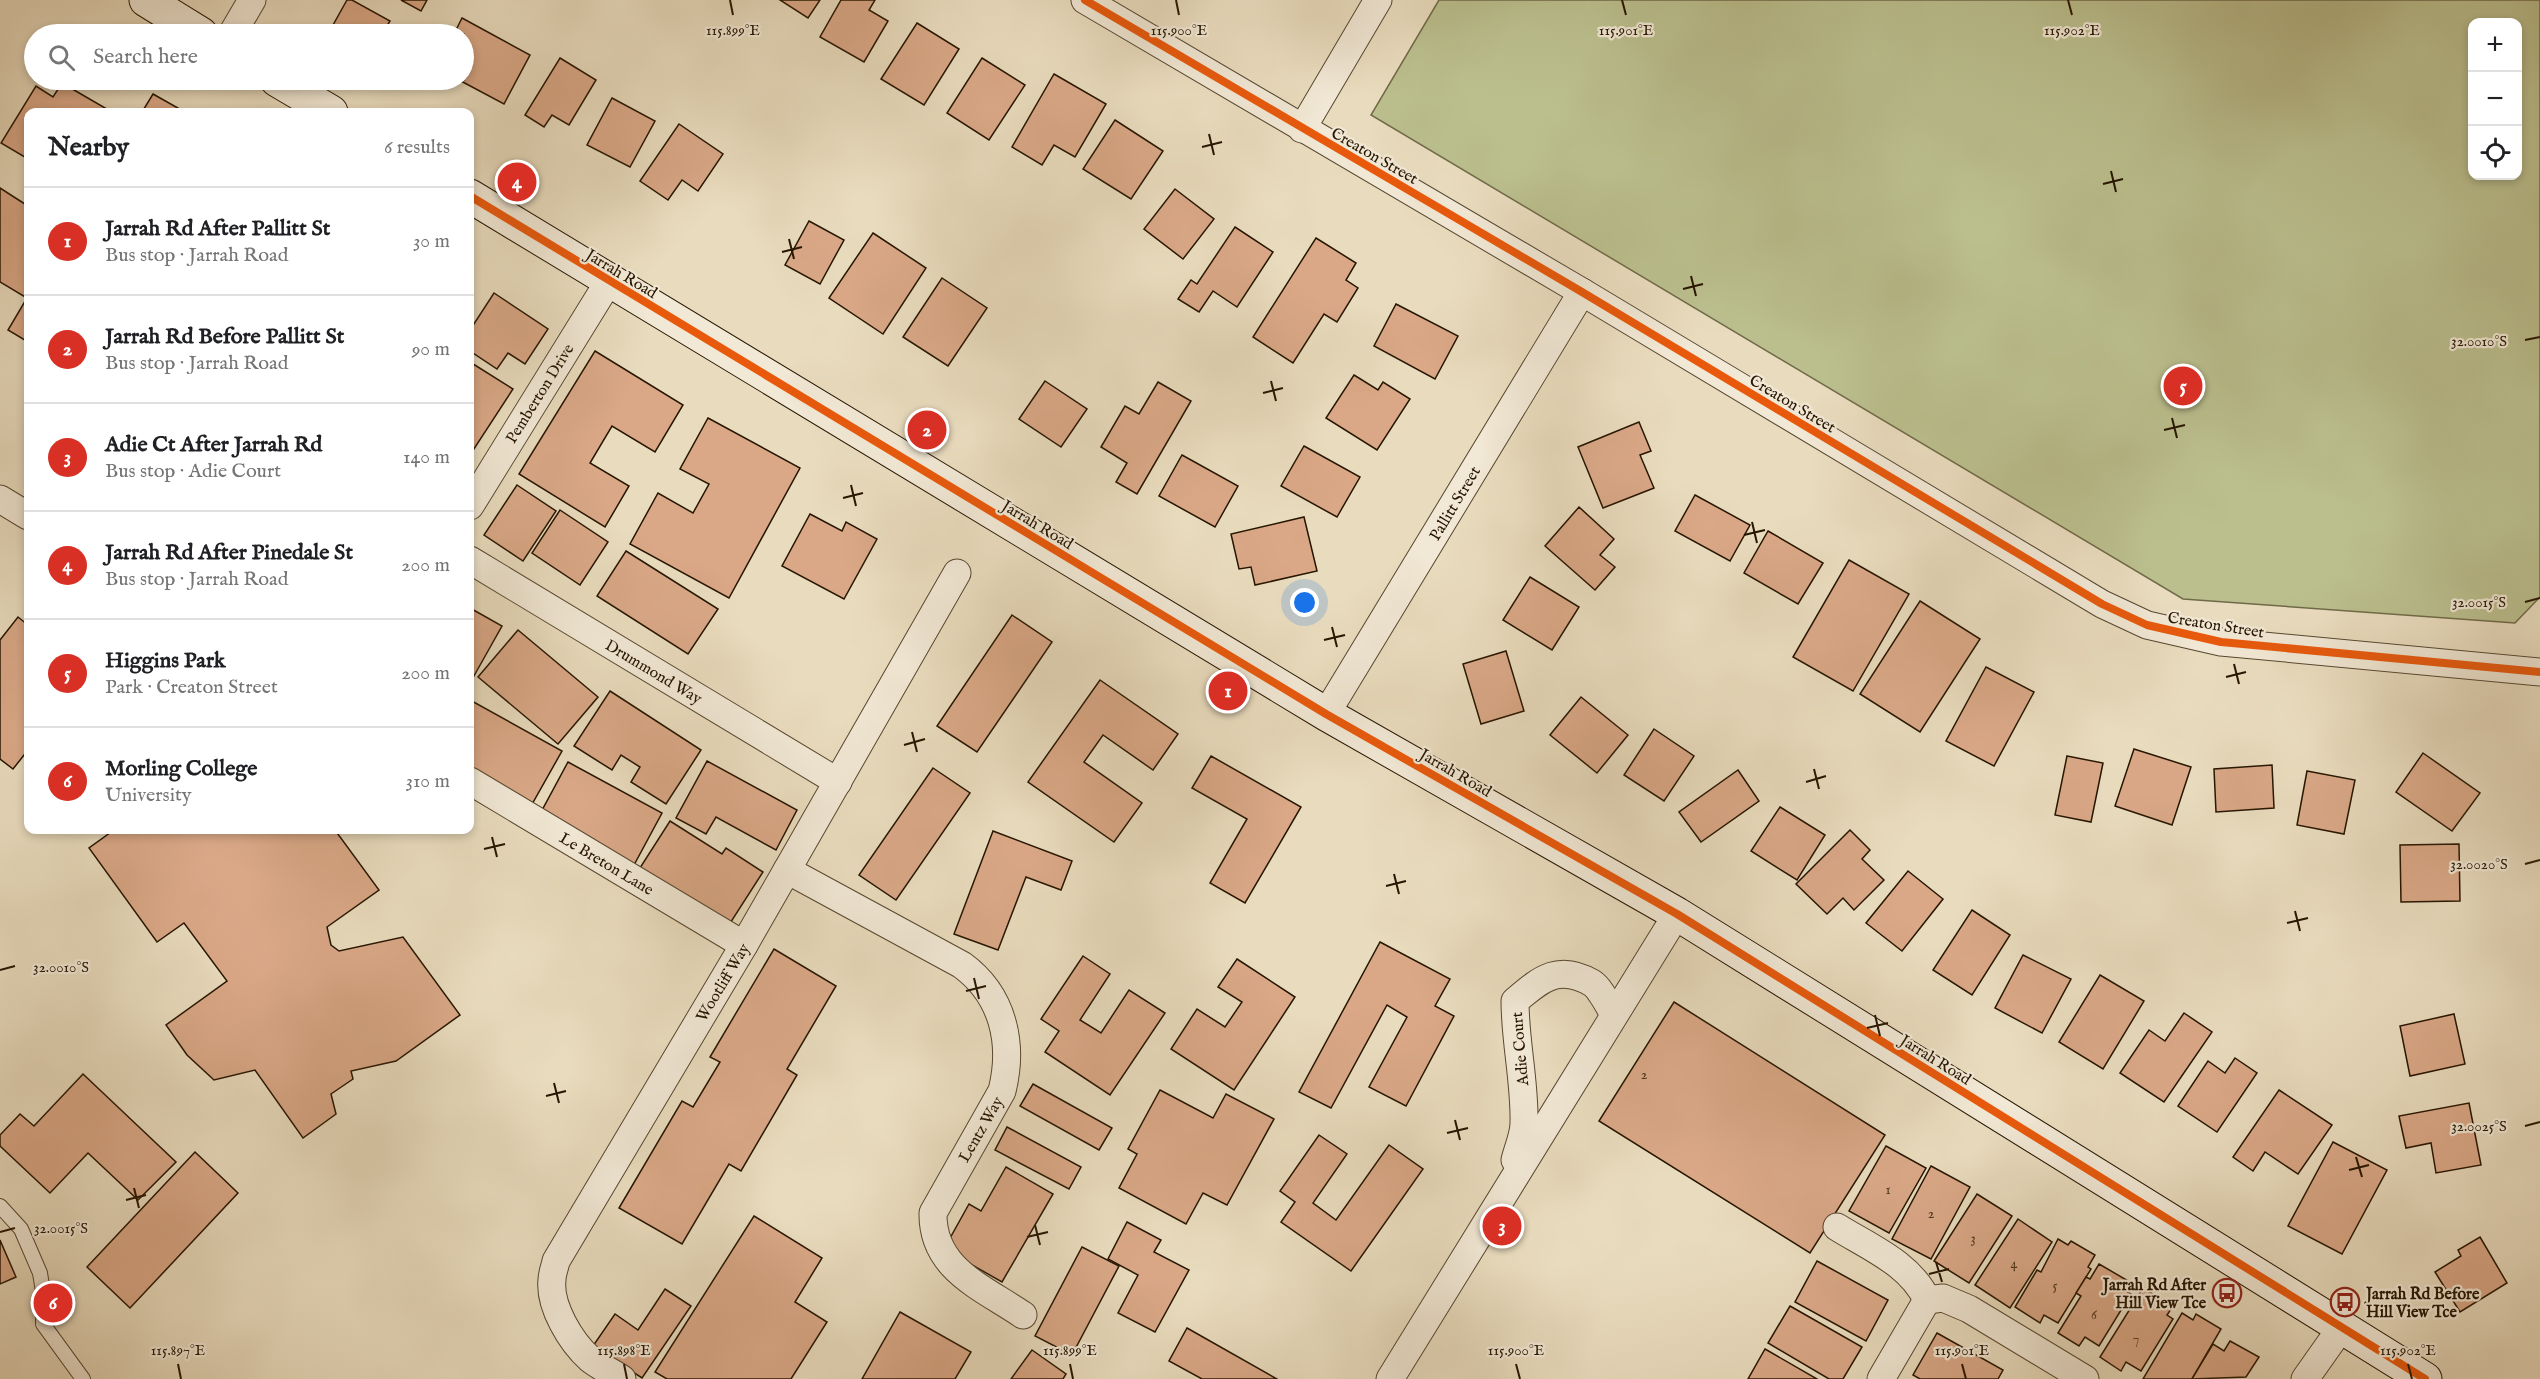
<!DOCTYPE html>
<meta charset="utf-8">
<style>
:root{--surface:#fff;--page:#f2f2f2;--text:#202124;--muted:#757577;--line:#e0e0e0;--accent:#d93025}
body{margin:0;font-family:"IM FELL English",serif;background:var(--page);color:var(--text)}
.controls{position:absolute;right:18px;top:18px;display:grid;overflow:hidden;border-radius:12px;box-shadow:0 3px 9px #0003}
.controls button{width:54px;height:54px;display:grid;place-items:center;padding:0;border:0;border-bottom:2px solid var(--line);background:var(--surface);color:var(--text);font:30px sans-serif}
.you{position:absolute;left:1305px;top:603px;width:21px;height:21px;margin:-15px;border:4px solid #fff;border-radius:50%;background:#1a73e8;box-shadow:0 0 0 9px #1a73e833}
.badge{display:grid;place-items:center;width:39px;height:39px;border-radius:50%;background:var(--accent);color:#fff;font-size:20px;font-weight:700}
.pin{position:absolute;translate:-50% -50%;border:3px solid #fff;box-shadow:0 2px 6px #0006}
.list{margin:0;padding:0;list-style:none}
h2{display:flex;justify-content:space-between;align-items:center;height:78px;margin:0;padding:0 24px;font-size:26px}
h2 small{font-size:20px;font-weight:400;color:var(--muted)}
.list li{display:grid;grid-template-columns:39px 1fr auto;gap:18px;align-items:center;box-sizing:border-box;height:108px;padding:0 24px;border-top:2px solid var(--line)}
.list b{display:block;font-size:22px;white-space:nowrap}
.list p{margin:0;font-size:20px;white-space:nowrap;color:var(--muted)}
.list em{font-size:20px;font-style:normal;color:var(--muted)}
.icon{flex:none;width:33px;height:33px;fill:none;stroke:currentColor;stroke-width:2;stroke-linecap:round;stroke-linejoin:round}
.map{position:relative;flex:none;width:2540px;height:1379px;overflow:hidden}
.search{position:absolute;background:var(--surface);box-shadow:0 3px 9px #0003;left:24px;top:24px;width:450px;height:66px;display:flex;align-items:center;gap:15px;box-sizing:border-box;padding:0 21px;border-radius:33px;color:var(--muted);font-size:22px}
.panel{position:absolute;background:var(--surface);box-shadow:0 3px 9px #0003;left:24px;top:108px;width:450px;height:726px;border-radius:12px}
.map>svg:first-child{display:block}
.green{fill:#bbbf8e;stroke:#706a48;stroke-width:1.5;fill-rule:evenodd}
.building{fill:#daa887;stroke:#261501;stroke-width:1.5}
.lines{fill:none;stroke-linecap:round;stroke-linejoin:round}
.lane-casing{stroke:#574730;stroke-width:16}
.street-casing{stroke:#574730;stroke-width:29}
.secondary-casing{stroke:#261501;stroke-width:35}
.lane{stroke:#f1e8d5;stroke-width:14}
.street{stroke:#f1e8d5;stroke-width:27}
.secondary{stroke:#f1e8d5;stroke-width:33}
.cycleway-casing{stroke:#f1e8d5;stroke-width:11}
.cycleway{stroke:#e8590c;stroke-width:8}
.ticks{fill:none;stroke:#261501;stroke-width:2}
.labels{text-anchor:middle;stroke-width:4.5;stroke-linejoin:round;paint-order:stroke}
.number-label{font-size:14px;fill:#533a22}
.street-label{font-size:16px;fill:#261501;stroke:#f1e8d5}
.poi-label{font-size:16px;font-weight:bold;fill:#261501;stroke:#f1e8d5;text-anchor:end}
.ticks-label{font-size:15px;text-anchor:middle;fill:#261501;stroke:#f1e8d5;stroke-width:4.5;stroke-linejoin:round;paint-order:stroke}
</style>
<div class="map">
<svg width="2540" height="1379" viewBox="0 0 2540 1379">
<rect width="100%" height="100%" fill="#e9dcbe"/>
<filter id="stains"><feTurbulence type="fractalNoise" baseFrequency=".00333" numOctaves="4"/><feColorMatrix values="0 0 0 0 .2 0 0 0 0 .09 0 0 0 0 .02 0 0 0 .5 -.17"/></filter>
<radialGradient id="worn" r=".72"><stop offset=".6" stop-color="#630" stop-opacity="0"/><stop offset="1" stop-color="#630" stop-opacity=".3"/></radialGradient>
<path class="green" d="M 1439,0 L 2540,0 L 2540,597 L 2515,623 L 2183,599 L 1371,115 ZM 2518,22 L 2518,176 L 2472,176 L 2472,22 Z"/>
<g class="building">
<polygon points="347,0 352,0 390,21 382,34 328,34"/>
<polygon points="401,0 427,0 421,11"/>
<polygon points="780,0 820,0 808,18"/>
<polygon points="841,0 875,0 869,10 888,21 864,62 820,37"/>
<polygon points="462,18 530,55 504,104 459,80 464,80 464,34 454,34"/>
<polygon points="917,23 959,49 924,105 881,79"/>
<polygon points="560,58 596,80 569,125 552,115 544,127 525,115"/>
<polygon points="982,58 1025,85 989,140 947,113"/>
<polygon points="1054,74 1106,104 1075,157 1054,145 1042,165 1012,147"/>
<polygon points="62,83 112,112 28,112 28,159 1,143 36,86 53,97"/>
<polygon points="153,94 185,112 142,112"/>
<polygon points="612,98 655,121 630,167 587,145"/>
<polygon points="1115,120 1163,151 1131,199 1083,169"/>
<polygon points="679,124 723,154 698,191 682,180 668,200 640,181"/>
<polygon points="0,188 28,206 28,342 8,330 27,298 0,282"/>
<polygon points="1175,189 1214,219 1183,259 1144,229"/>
<polygon points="809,221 844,240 820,284 785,265"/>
<polygon points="1235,227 1273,252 1237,307 1213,291 1199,312 1178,299 1191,280 1197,284"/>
<polygon points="873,233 926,268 883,334 829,298"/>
<polygon points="1316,238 1356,263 1346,280 1358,288 1337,322 1324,314 1293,363 1253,337"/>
<polygon points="942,278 987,308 948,366 903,337"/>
<polygon points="494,293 548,329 525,364 508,353 497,369 470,351 470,330"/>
<polygon points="1396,304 1458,336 1435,379 1374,346"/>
<polygon points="595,351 683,405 655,452 612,426 590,463 629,486 605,527 519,474"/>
<polygon points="470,362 513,389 470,455"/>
<polygon points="1354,375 1378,390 1383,382 1410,399 1377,450 1326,418"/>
<polygon points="1045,381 1087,409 1061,447 1019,419"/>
<polygon points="1158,382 1191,401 1137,494 1116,482 1127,463 1101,447 1125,406 1139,414"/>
<polygon points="708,418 800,468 729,598 630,544 658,493 693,513 709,484 680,469"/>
<polygon points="1639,422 1651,451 1640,455 1654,488 1603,508 1578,447"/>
<polygon points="1304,446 1360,477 1337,517 1281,486"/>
<polygon points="1182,455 1238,486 1215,527 1159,496"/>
<polygon points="517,485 556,511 523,561 484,535"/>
<polygon points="1695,495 1750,525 1730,561 1675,531"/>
<polygon points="1579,507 1614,539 1600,555 1615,567 1595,590 1545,546"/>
<polygon points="560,510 608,542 580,585 532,553"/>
<polygon points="810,514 842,531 846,522 877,539 844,599 782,566"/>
<polygon points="1304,517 1317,571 1255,585 1251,567 1239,569 1231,534"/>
<polygon points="1768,531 1823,563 1798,604 1744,573"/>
<polygon points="626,551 718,609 688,654 597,596"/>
<polygon points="1849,560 1909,594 1853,691 1793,657"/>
<polygon points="1530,577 1579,607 1552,650 1503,620"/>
<polygon points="1920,601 1980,639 1920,732 1860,694"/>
<polygon points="470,608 502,626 470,683"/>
<polygon points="1012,615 1052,642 977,752 937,726"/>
<polygon points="18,617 28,625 28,750 13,769 0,759 0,640"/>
<polygon points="518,630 598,697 558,744 478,677"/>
<polygon points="1506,651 1524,711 1481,724 1463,664"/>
<polygon points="1986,667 2034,692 1994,766 1946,741"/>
<polygon points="1100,680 1178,734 1153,770 1103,735 1084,762 1142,803 1114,842 1028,782"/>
<polygon points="610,691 701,750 666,804 631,782 640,767 621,755 612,770 574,746"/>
<polygon points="1581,697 1628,735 1597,773 1550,735"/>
<polygon points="470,700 562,751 531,806 470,772"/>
<polygon points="1654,729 1694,756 1664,801 1624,775"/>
<polygon points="2134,749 2191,767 2172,825 2115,806"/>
<polygon points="2423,753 2480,793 2452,831 2396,792"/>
<polygon points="1211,756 1301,807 1245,903 1210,883 1247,819 1192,788"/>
<polygon points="2067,756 2103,763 2091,822 2055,815"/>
<polygon points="707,761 797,810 776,850 716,817 706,834 676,818"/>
<polygon points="568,762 662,813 634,865 540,814"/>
<polygon points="2272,765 2274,808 2216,812 2214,769"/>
<polygon points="933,768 970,793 896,900 859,875"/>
<polygon points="1738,770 1759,801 1701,842 1679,812"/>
<polygon points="2307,771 2355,780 2344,834 2297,825"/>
<polygon points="1780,807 1825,835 1797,880 1751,851"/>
<polygon points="670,821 722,854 726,848 763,872 727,928 638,871"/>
<polygon points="114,830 335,830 379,890 327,927 331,945 339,951 403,937 460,1015 396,1061 351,1071 353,1079 331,1094 336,1114 303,1138 255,1070 214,1080 187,1055 166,1025 227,981 184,923 157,942 89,848"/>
<polygon points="1850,830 1870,850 1862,859 1884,880 1854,910 1843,898 1827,914 1796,884"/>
<polygon points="993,831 1072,861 1061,890 1026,877 998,950 954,934"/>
<polygon points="2459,844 2460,901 2401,902 2400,845"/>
<polygon points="1908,871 1943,899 1902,951 1866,923"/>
<polygon points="1972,910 2010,935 1972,995 1933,970"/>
<polygon points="1380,942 1450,979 1435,1006 1454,1016 1406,1106 1369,1087 1407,1017 1387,1005 1331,1108 1299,1092"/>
<polygon points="774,949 836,986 787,1069 797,1075 741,1171 729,1164 682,1244 619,1208 682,1101 693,1107 720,1062 710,1057"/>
<polygon points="2023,955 2071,979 2042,1033 1995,1008"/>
<polygon points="1083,956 1110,974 1080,1020 1101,1033 1129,990 1165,1013 1110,1095 1045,1052 1059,1031 1041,1019"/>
<polygon points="1237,959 1295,997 1234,1090 1171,1049 1197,1009 1225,1027 1242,1002 1218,987"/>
<polygon points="2100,975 2144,1001 2103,1069 2059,1042"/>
<polygon points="1674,1002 1885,1135 1810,1253 1599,1121"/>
<polygon points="2184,1013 2212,1032 2164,1102 2120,1073 2149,1030 2165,1041"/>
<polygon points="2454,1014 2465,1064 2410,1076 2400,1026"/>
<polygon points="2235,1058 2257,1073 2217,1132 2178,1106 2208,1061 2225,1073"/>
<polygon points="83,1074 176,1162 138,1200 88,1153 50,1193 0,1146 0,1135 20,1114 34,1126"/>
<polygon points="1033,1084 1112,1128 1099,1150 1020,1106"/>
<polygon points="1160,1090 1213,1118 1226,1094 1274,1119 1227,1205 1203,1193 1186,1224 1119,1188 1137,1154 1128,1149"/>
<polygon points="2279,1090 2332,1125 2298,1174 2265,1152 2253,1171 2233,1157"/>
<polygon points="2469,1103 2481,1165 2436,1173 2431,1143 2406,1148 2399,1116"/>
<polygon points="1007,1127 1081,1167 1069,1189 995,1150"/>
<polygon points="1319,1135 1347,1154 1313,1203 1336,1220 1389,1145 1423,1169 1351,1271 1281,1222 1295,1202 1280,1191"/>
<polygon points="2333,1142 2387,1170 2342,1254 2288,1226"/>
<polygon points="1886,1146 1926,1168 1889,1233 1849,1211"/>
<polygon points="195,1152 238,1193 130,1308 87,1267"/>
<polygon points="1931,1166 1970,1187 1931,1259 1892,1239"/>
<polygon points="1006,1167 1053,1194 1002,1282 944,1249 969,1204 981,1211"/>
<polygon points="1977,1194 2012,1216 1969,1283 1934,1261"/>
<polygon points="754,1216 822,1258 795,1302 827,1322 791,1379 667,1379 655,1372"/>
<polygon points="2018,1219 2052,1242 2010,1308 1975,1285"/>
<polygon points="1127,1222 1161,1240 1154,1252 1189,1270 1155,1332 1118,1313 1138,1275 1108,1259"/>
<polygon points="2480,1237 2507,1283 2460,1312 2435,1272 2461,1256 2458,1250"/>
<polygon points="2058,1239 2068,1245 2071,1241 2095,1255 2088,1267 2091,1269 2058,1323 2044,1315 2040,1323 2015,1307 2037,1270 2041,1272"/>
<polygon points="0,1240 16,1277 0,1284"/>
<polygon points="1082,1247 1119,1266 1072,1355 1035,1336"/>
<polygon points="1817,1261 1888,1300 1866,1341 1795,1302"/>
<polygon points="2099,1264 2130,1282 2125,1290 2131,1294 2099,1346 2085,1337 2079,1346 2058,1333 2081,1296 2076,1293 2086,1277 2090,1279"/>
<polygon points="2143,1288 2173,1306 2167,1315 2173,1319 2141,1371 2126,1362 2121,1371 2100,1357"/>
<polygon points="665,1289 691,1306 642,1378 593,1346 615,1314 638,1330"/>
<polygon points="1790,1306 1862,1347 1843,1379 1829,1379 1768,1343"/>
<polygon points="900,1312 971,1352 955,1379 862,1379"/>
<polygon points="2182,1313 2193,1320 2196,1314 2221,1329 2192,1379 2143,1379"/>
<polygon points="1187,1328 1277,1379 1202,1379 1169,1361"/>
<polygon points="1937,1333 2003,1370 1998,1379 1920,1379 1913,1375"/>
<polygon points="2230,1341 2259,1357 2246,1377 2192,1379 2213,1344 2224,1351"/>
<polygon points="1765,1349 1817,1379 1748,1379"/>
<polygon points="1032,1350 1066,1374 1063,1379 1011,1379"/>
</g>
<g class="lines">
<g class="lane-casing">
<polyline id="lane" points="0,1206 21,1229 40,1273 44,1298 43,1324 83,1379"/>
</g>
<g class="street-casing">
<g id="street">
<polyline points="1085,0 1582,292 2102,604 2147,625 2221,642 2540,672"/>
<polyline points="232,34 252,0"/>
<polyline points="1302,129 1378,0"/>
<polyline points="0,499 28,516"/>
<polyline points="470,506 609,281"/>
<polyline points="470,560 838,782"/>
<polyline points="1326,714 1582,292"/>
<polyline points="470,781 744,945"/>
<path d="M 787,870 L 962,965 C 1003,995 1014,1043 1002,1091 L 933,1213 C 932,1269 982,1287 1023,1315"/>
<path d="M 1515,1160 C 1518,1148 1524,1135 1524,1123 C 1525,1082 1515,1042 1515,1001 C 1540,980 1558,963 1592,983 C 1600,988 1608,1005 1614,1014"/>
<path d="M 1837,1227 C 1869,1247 1911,1264 1927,1300 L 1943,1298 L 1969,1309 L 2085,1379"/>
<path d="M 622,1379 C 612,1372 600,1367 590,1359 C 571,1342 549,1306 552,1280 C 552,1273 555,1267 556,1261 L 744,945 L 957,573"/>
<polyline points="1390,1379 1677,914"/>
<polyline points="1881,1379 1927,1300"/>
<polyline points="2305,1379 2341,1328"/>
</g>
</g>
<g class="secondary-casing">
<g id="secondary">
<polyline points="146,0 201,34"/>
<polyline points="277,80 331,112"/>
<polyline points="470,196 1326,714 1677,914 2425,1379"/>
</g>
</g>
<use href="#lane" class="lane"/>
<use href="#street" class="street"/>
<use href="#secondary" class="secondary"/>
<g class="cycleway-casing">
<g id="cycleway">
<polyline points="1085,0 1582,292 2102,604 2147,625 2221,642 2540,672"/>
<polyline points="470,196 1326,714 1677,914 2425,1379"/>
</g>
</g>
<use href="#cycleway" class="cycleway"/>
</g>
<path class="ticks" d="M 730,0 L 733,15M 1176,0 L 1179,15M 1622,0 L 1626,15M 2068,0 L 2072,15M 1209,134 L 1214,155M 1202,147 L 1222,142M 2111,171 L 2116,192M 2103,184 L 2123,179M 789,239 L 794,259M 782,252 L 802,247M 1691,276 L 1696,296M 1683,289 L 1703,284M 2525,340 L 2540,337M 1271,381 L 1276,401M 1263,393 L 1283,388M 2172,418 L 2177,438M 2164,430 L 2185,425M 851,485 L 856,506M 843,498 L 863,493M 1752,522 L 1757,543M 1744,535 L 1765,530M 2525,602 L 2540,598M 1332,627 L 1337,647M 1324,640 L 1345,635M 2234,664 L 2239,684M 2226,677 L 2246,672M 912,732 L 917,752M 904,745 L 925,739M 1814,769 L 1819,789M 1806,782 L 1826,776M 492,837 L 497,857M 484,849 L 505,844M 2525,864 L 2540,860M 1394,874 L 1399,894M 1386,886 L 1406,881M 2295,911 L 2300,931M 2287,923 L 2308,918M 0,970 L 15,966M 974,978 L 979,999M 966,991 L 986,986M 1875,1015 L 1880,1036M 1867,1028 L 1888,1023M 554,1083 L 559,1103M 546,1096 L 566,1091M 1455,1120 L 1460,1140M 2525,1126 L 2540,1122M 1447,1133 L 1468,1128M 2356,1157 L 2362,1177M 2349,1170 L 2369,1165M 134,1188 L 139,1208M 126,1200 L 146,1195M 1035,1225 L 1040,1245M 0,1232 L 15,1228M 1027,1237 L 1048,1232M 1936,1262 L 1942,1282M 1929,1274 L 1949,1269M 178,1364 L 181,1379M 624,1364 L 627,1379M 1070,1364 L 1073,1379M 1516,1364 L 1520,1379M 1962,1364 L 1966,1379M 2408,1364 L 2412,1379"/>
<defs>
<g id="bus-ring" transform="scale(1.5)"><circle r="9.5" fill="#f1e8d5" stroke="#8f2418" stroke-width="1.5"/><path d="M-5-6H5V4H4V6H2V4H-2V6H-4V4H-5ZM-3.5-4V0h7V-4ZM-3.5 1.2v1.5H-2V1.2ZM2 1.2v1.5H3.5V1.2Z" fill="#8f2418"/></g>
</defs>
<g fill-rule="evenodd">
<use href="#bus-ring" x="2227" y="1293"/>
<use href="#bus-ring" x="2345" y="1302"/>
</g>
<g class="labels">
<g class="number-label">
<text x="1644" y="1079">2</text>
<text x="1888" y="1194">1</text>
<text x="1931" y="1218">2</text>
<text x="1973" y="1243">3</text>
<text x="2014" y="1268">4</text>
<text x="2055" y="1290">5</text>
<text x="2094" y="1319">6</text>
<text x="2136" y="1343">7</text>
</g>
<g class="street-label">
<text transform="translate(1375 155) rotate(30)" y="6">Creaton Street</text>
<text transform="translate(622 273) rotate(31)" y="6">Jarrah Road</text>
<text transform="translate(539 393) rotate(-58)" y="6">Pemberton Drive</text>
<text transform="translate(1793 403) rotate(31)" y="6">Creaton Street</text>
<text transform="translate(1454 503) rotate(-59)" y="6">Pallitt Street</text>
<text transform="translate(1038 524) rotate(31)" y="6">Jarrah Road</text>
<text transform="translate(2216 624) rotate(9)" y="6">Creaton Street</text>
<text transform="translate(654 671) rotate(31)" y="6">Drummond Way</text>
<text transform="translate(1456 772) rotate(30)" y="6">Jarrah Road</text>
<text transform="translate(607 863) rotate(31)" y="6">Le Breton Lane</text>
<text transform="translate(722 982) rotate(-59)" y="6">Wootliff Way</text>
<text transform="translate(1519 1049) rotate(-95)" y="6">Adie Court</text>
<text transform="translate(1936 1059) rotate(32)" y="6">Jarrah Road</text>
<text transform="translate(980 1129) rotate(-60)" y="6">Lentz Way</text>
</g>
<g class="poi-label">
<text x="2206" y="1290">Jarrah Rd After<tspan x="2206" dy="18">Hill View Tce</tspan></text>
<text x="2366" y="1299" text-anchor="start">Jarrah Rd Before<tspan x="2366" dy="18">Hill View Tce</tspan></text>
</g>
</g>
<g class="ticks-label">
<text x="733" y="35">115.899°E</text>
<text x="1179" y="35">115.900°E</text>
<text x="1626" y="35">115.901°E</text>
<text x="2072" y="35">115.902°E</text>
<text x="2479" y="346">32.0010°S</text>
<text x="2479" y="607">32.0015°S</text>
<text x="2479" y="869">32.0020°S</text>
<text x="61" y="972">32.0010°S</text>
<text x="2479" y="1131">32.0025°S</text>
<text x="61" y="1233">32.0015°S</text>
<text x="178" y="1355">115.897°E</text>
<text x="624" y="1355">115.898°E</text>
<text x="1070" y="1355">115.899°E</text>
<text x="1516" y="1355">115.900°E</text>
<text x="1962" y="1355">115.901°E</text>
<text x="2408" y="1355">115.902°E</text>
</g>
<rect width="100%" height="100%" filter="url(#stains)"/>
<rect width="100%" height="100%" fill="url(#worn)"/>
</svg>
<div class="controls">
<button>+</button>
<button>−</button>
<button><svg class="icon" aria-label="locate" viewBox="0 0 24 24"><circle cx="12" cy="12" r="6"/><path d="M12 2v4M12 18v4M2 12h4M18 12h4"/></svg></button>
</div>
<div class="you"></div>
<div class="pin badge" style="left:1228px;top:691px">1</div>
<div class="pin badge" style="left:927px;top:430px">2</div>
<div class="pin badge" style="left:1502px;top:1226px">3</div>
<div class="pin badge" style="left:517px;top:182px">4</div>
<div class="pin badge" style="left:2183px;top:386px">5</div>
<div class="pin badge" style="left:53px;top:1303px">6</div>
<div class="search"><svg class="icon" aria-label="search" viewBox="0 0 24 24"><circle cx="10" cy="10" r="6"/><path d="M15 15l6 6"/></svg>Search here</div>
<section class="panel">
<h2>Nearby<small>6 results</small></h2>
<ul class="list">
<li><span class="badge">1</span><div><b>Jarrah Rd After Pallitt St</b><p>Bus stop · Jarrah Road</p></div><em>30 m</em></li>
<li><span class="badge">2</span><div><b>Jarrah Rd Before Pallitt St</b><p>Bus stop · Jarrah Road</p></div><em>90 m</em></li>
<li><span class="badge">3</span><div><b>Adie Ct After Jarrah Rd</b><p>Bus stop · Adie Court</p></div><em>140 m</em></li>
<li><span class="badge">4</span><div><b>Jarrah Rd After Pinedale St</b><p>Bus stop · Jarrah Road</p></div><em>200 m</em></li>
<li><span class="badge">5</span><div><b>Higgins Park</b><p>Park · Creaton Street</p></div><em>200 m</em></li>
<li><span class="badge">6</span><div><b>Morling College</b><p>University</p></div><em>310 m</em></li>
</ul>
</section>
</div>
